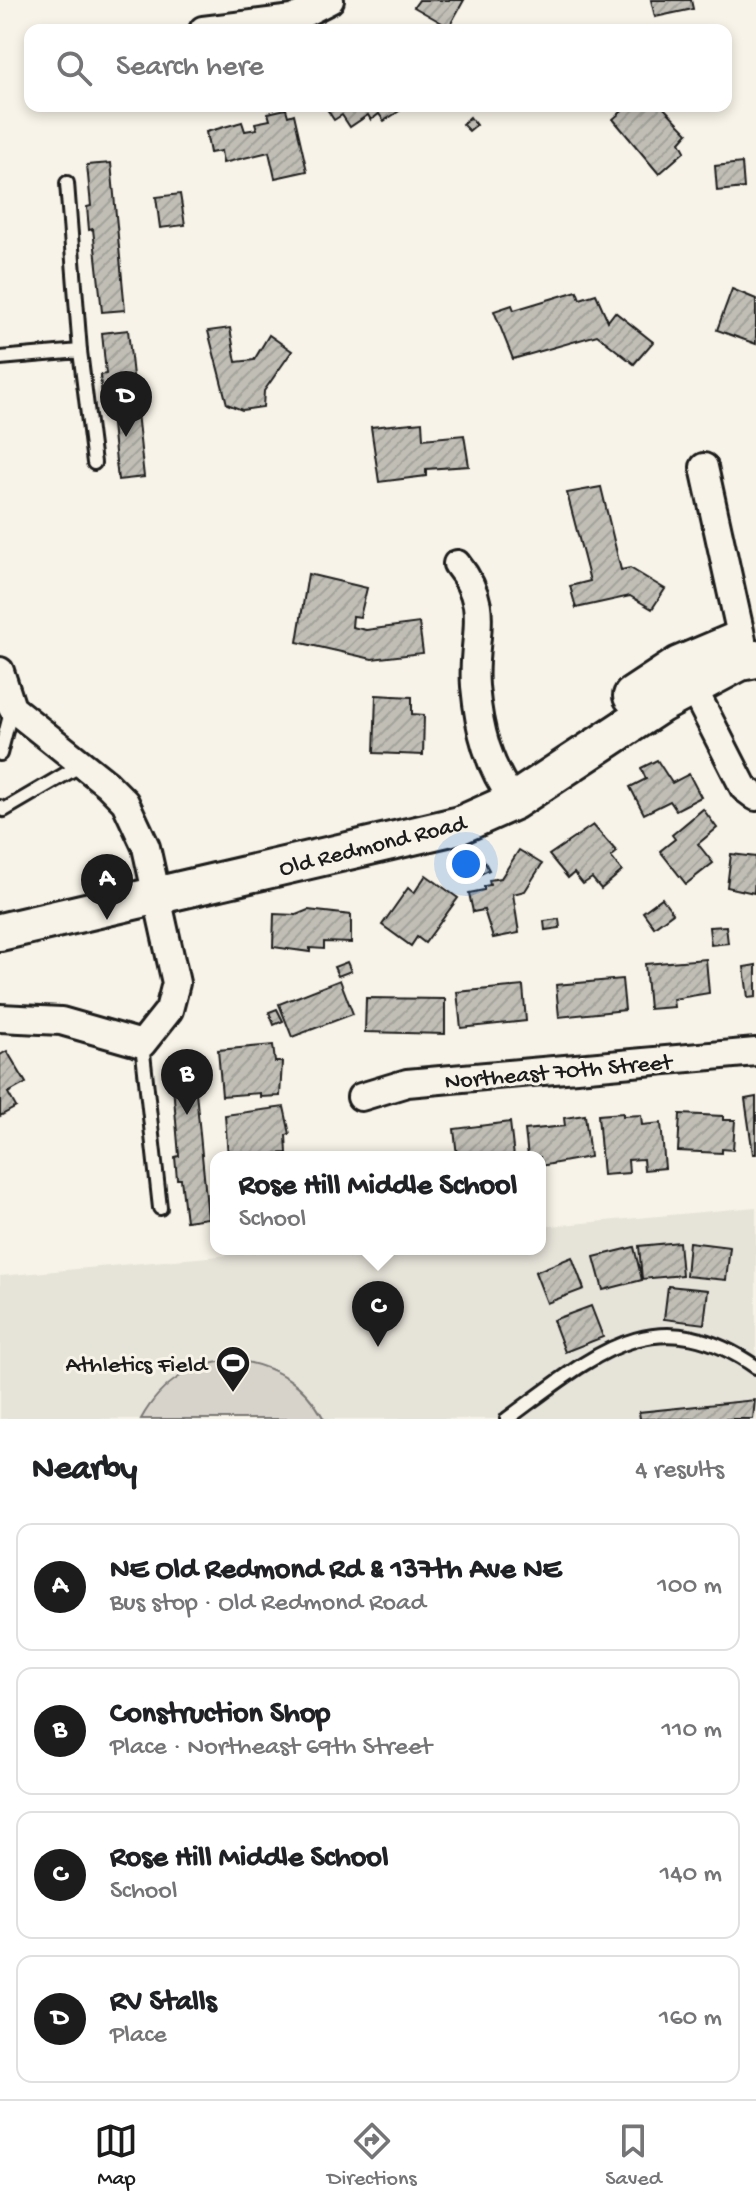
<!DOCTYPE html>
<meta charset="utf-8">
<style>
:root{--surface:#fff;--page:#f6f6f6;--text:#202124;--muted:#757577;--line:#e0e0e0;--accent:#1c1c1c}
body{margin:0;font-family:"Gochi Hand",sans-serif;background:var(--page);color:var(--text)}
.you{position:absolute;left:466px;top:864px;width:28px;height:28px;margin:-20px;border:6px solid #fff;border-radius:50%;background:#1a73e8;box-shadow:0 0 0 12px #1a73e833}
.badge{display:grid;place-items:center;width:52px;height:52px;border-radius:50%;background:var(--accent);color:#fff;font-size:26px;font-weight:700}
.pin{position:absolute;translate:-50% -66px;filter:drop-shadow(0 2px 4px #0008)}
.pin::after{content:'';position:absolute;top:42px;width:28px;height:24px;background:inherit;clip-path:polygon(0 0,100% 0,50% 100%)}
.popup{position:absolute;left:210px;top:1151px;width:336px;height:104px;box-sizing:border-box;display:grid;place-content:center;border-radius:16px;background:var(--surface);filter:drop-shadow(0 2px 6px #0005);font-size:26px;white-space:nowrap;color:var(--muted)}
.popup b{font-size:30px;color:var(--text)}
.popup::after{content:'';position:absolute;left:50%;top:100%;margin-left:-16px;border:16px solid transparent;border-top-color:var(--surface)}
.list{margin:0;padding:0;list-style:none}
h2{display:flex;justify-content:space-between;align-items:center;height:104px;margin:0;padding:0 32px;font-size:34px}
h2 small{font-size:26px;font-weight:400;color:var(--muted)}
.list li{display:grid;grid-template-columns:52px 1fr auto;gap:24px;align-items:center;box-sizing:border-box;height:128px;margin:0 16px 16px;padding:0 16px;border:2px solid var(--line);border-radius:16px}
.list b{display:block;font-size:30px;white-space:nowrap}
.list p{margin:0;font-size:26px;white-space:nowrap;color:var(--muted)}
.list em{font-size:26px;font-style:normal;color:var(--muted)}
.icon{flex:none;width:44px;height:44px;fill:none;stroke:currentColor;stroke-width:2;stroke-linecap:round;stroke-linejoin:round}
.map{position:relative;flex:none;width:756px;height:1419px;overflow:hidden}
.search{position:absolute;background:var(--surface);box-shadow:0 4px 12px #0003;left:24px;right:24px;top:24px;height:88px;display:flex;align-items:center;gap:20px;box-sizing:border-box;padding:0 28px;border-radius:16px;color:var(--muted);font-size:30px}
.sheet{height:680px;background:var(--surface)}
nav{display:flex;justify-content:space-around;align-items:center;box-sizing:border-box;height:112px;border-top:2px solid var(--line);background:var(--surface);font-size:22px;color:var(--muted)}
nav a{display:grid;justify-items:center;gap:4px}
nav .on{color:var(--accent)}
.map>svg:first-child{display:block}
.built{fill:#e6e3d9}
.park{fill:#d7d3cb;stroke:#7a7874;stroke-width:2}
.building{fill:url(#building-hatch);stroke:#1c1c1c;stroke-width:2}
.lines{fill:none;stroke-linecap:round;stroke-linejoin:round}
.service-casing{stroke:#1c1c1c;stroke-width:18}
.minor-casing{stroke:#1c1c1c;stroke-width:32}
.secondary-casing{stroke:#1c1c1c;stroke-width:42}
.service{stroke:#f7f3e8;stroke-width:12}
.minor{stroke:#f7f3e8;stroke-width:26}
.secondary{stroke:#f7f3e8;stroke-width:36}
.labels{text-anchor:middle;stroke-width:6;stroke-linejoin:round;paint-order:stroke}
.street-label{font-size:24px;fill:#1c1c1c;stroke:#f7f3e8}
.poi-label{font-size:24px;fill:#1c1c1c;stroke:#f7f3e8;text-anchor:end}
</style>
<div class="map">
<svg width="756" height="1419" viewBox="0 0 756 1419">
<defs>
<pattern id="building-hatch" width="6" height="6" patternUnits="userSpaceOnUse" patternTransform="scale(2)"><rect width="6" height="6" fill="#c0beb5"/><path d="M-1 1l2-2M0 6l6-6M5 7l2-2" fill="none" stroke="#a4a39b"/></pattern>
</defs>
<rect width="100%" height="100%" fill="#f7f3e8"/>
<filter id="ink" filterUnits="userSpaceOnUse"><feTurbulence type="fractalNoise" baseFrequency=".0125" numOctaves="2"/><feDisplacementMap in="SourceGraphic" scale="16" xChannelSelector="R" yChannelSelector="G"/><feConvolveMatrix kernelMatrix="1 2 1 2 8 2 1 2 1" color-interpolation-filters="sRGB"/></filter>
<g filter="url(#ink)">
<polygon class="built" points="756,1207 756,1419 0,1419 0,1276 296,1249 540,1249 540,1227"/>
<path class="park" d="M 237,1360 C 277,1367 304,1383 324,1419 L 141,1419 C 162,1381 193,1362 237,1360 Z"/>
<g class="building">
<polygon points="419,0 464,0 449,27 414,7"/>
<polygon points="651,0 691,0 693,9 655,17"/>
<polygon points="325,106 407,106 384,121 379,114 371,120 368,115 350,127 342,115 334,120"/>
<polygon points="628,106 662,106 688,133 680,142 685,151 659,174 613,119"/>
<polygon points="286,109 288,116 294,114 307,171 275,178 269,152 223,163 221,151 210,153 206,132 242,122 245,131 257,129 255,123 270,120 268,113"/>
<polygon points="470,117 476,125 469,131 462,124"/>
<polygon points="111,163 125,310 102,312 93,229 89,230 87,207 91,206 87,165"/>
<polygon points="742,163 744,188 717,191 715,166"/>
<polygon points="180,194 185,225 160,228 156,197"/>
<polygon points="732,289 756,299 756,344 717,330"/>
<polygon points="577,291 580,299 596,294 608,321 615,312 653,342 634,364 597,335 513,359 494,311 512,305 514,310"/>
<polygon points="230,328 236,362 254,360 269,335 292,351 264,391 263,407 242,410 227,404 208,331"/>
<polygon points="128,330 144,477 118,480 109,397 102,398 100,375 106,374 102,333"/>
<polygon points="422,422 423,439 464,435 469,466 426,469 426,476 379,482 371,427"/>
<polygon points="601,487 621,570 630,568 665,589 652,609 630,596 576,608 570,586 590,581 567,493"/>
<polygon points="308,574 367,588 360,617 353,616 352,627 366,630 419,623 423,653 372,659 297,642"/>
<polygon points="376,695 412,697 412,714 424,715 423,755 374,753"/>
<polygon points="657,760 672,783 689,774 701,797 676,810 670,801 644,814 630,787 646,779 641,768"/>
<polygon points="703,809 717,828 698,844 713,863 686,884 660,851 675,839 672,835"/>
<polygon points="593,825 617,852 611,857 622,871 601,889 592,878 583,884 574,873 568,878 549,855"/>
<polygon points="519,850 542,864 525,891 513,894 519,933 493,938 484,910 473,912 469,893 484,890 484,886 490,885 489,880 501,878"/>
<polygon points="479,851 489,870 470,879 461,860"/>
<polygon points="731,854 756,857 754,893 727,887"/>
<polygon points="426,875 458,898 425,943 417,937 411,946 382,925 408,888 414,893"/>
<polygon points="662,898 673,913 654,927 643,912"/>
<polygon points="308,910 351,915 351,943 324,942 324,949 310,948 310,952 273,947 274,914 296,915"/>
<polygon points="559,919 560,928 545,930 544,921"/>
<polygon points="726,926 728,943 711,945 709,927"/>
<polygon points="706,959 709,993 673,999 674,1007 649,1009 645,964"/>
<polygon points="347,962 351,971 338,976 334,967"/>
<polygon points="756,965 756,997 748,998 744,967"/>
<polygon points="622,979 625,1010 559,1017 556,985"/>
<polygon points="340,980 353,1014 292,1037 279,1004"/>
<polygon points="523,986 526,1021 461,1028 457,992"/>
<polygon points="366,998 445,999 445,1034 365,1032"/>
<polygon points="277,1009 283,1021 274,1025 269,1012"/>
<polygon points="273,1045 275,1062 282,1062 280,1096 260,1097 260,1093 222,1096 218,1050"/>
<polygon points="7,1051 26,1083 8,1093 16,1107 0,1116 0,1055"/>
<polygon points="194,1071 208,1218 186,1221 181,1179 177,1179 175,1157 179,1156 172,1074"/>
<polygon points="756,1097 756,1154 753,1154 745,1099"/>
<polygon points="284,1107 290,1134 286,1135 287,1153 228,1157 225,1115"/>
<polygon points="623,1113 623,1116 641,1115 642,1125 661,1123 665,1168 644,1170 643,1159 628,1160 629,1173 603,1175 598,1115"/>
<polygon points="680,1114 723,1116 723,1120 735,1120 733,1150 722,1149 722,1153 678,1151"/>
<polygon points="585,1115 590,1157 540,1166 540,1157 528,1157 525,1130 565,1126 564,1118"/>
<polygon points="510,1122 514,1157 457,1156 454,1129"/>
<polygon points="679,1242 682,1275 642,1279 639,1246"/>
<polygon points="689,1242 730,1247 726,1280 686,1276"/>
<polygon points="634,1247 642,1280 603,1290 594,1257"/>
<polygon points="572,1257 584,1289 547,1303 535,1272"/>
<polygon points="668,1286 708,1290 704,1324 664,1319"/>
<polygon points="591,1306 603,1337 565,1352 553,1320"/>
<polygon points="755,1400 753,1419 640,1419 639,1412"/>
</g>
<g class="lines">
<g class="service-casing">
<g id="service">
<polyline points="67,183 80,351"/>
<polyline points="0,358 80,351 94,463"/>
<polyline points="0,754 12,708"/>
<polyline points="0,807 4,810 81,765"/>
<polyline points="142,1044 160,1208"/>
<path d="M 507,1419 C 592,1357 653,1296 756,1367"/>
</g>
</g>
<g class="minor-casing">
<g id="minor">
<polyline points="203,30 293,19 330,0"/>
<polyline points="704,467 742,640"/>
<path d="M 457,564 C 493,609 471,635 475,686 C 479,730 488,766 514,801"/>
<polyline points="0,671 12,708 107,784 125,802 146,847 176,983 169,1010 142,1044 61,1021 0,1018"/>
<polyline points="686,674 744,788 756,797"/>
<polyline points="361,1097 407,1083 756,1052"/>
</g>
</g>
<g class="secondary-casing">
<g id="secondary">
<polyline points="632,696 679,665 731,643"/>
<polyline points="0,932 460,825 514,801 661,704 740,662 756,659"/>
</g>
</g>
<use href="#service" class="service"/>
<use href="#minor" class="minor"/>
<use href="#secondary" class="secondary"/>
</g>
</g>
<defs>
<g id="stadium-pin" transform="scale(1.8)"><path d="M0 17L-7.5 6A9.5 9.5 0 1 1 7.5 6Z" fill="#1c1c1c" stroke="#f7f3e8"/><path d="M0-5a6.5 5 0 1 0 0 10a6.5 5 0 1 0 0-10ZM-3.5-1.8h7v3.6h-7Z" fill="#fff"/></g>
</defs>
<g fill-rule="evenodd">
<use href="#stadium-pin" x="233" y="1363"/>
</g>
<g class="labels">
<g class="street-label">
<text transform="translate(372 844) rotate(-14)" y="8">Old Redmond Road</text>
<text transform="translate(558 1070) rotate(-5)" y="8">Northeast 70th Street</text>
</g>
<g class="poi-label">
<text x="207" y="1371">Athletics Field</text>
</g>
</g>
</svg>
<div class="you"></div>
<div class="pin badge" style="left:107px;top:920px">A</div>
<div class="pin badge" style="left:187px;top:1115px">B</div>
<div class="pin badge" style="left:378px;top:1347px">C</div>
<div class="popup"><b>Rose Hill Middle School</b>School</div>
<div class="pin badge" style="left:126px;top:437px">D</div>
<div class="search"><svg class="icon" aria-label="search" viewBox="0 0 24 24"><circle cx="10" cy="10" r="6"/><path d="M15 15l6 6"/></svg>Search here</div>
</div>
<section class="sheet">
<h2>Nearby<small>4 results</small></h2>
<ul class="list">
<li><span class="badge">A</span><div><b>NE Old Redmond Rd &amp; 137th Ave NE</b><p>Bus stop · Old Redmond Road</p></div><em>100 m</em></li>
<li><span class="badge">B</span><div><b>Construction Shop</b><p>Place · Northeast 69th Street</p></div><em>110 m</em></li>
<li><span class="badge">C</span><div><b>Rose Hill Middle School</b><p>School</p></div><em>140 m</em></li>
<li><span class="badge">D</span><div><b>RV Stalls</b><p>Place</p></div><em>160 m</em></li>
</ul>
</section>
<nav>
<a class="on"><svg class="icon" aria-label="map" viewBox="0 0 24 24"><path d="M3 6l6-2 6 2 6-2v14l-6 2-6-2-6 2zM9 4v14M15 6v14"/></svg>Map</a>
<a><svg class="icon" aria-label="directions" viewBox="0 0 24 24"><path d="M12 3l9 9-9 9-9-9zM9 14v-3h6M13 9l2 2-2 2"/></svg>Directions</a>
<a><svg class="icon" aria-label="saved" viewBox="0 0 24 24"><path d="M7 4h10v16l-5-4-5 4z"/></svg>Saved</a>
</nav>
